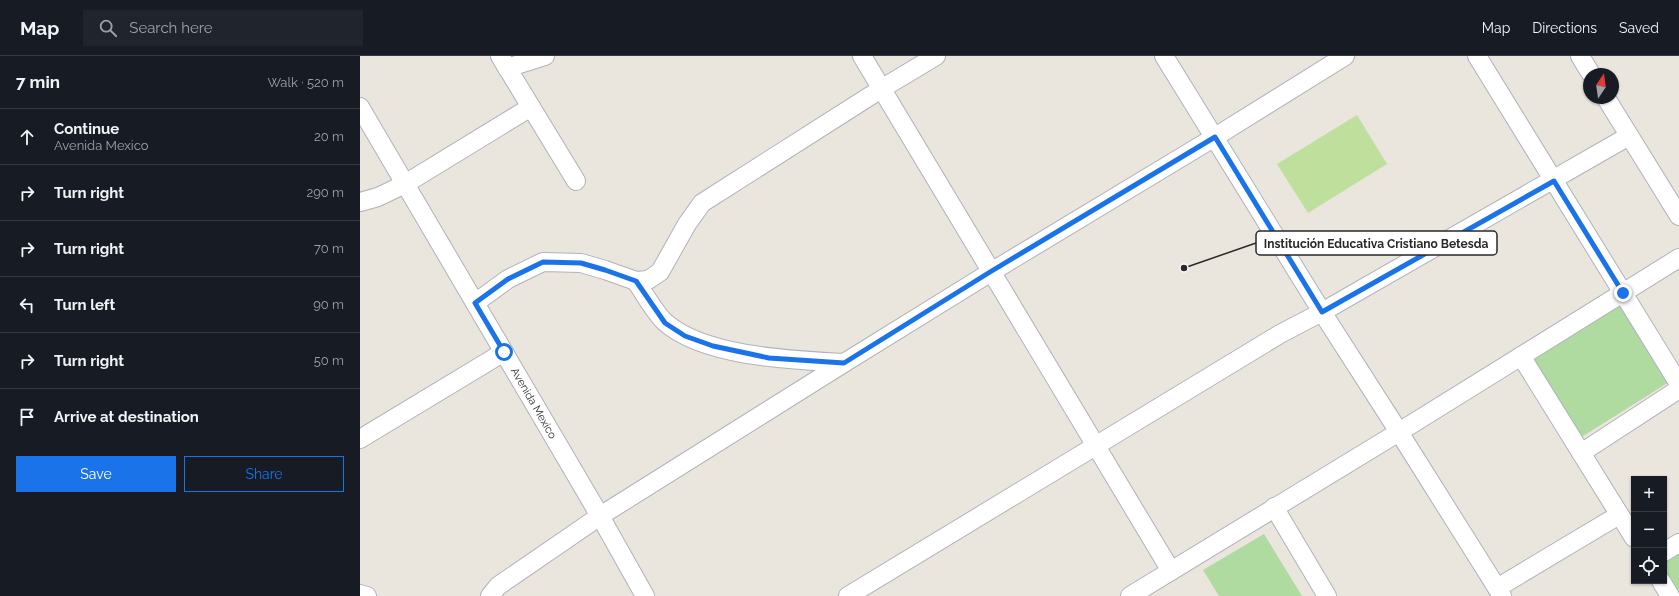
<!DOCTYPE html>
<meta charset="utf-8">
<style>
:root{--surface:#171b24;--page:#20242c;--text:#f1f3f6;--muted:#9ea1a6;--line:#363941;--accent:#1a73e8}
body{margin:0;font-family:Raleway,sans-serif;background:var(--page);color:var(--text)}
.controls{position:absolute;right:12px;bottom:12px;display:grid;overflow:hidden;border-radius:0px;box-shadow:0 1px 3px #0004}
.controls button{width:36px;height:36px;display:grid;place-items:center;padding:0;border:0;border-bottom:1px solid var(--line);background:var(--surface);color:var(--text);font:20px sans-serif}
.compass{position:absolute;left:1223px;top:12px;width:36px;height:36px;border-radius:50%;background:var(--surface);box-shadow:0 1px 3px #0004;rotate:13deg}
.stop{position:absolute;width:12px;height:12px;margin:-9px;border:3px solid #1a73e8;border-radius:50%;background:#fff}
.stop.end{background:#1a73e8;border-color:#fff;box-shadow:0 1px 4px #0008}
.list{margin:0;padding:0;list-style:none}
h2{display:flex;justify-content:space-between;align-items:center;height:52px;margin:0;padding:0 16px;font-size:17px}
h2 small{font-size:13px;font-weight:400;color:var(--muted)}
.list li{display:grid;grid-template-columns:26px 1fr auto;gap:12px;align-items:center;box-sizing:border-box;height:56px;padding:0 16px;border-top:1px solid var(--line)}
.list b{display:block;font-size:15px;white-space:nowrap}
.list p{margin:0;font-size:13px;white-space:nowrap;color:var(--muted)}
.list em{font-size:13px;font-style:normal;color:var(--muted)}
.actions{display:flex;gap:8px;padding:12px 16px}
.actions a{flex:1;padding:9px 0;border:1px solid var(--accent);border-radius:0px;text-align:center;font-size:14px;color:var(--accent)}
.actions .main{background:var(--accent);color:#fff}
.icon{flex:none;width:22px;height:22px;fill:none;stroke:currentColor;stroke-width:2;stroke-linecap:round;stroke-linejoin:round}
.map{position:relative;flex:none;width:1319px;height:540px;overflow:hidden}
header{display:flex;align-items:center;gap:24px;box-sizing:border-box;height:56px;padding:0 20px;background:var(--surface);border-bottom:1px solid var(--line)}
header strong{font-size:19px}
nav{display:flex;gap:22px;margin-inline-start:auto;font-size:14px}
.search{width:280px;height:36px;background:var(--page);display:flex;align-items:center;gap:10px;box-sizing:border-box;padding:0 14px;border-radius:0px;color:var(--muted);font-size:15px}
main{display:flex}
aside{flex:1;background:var(--surface)}
.map>svg:first-child{display:block}
.green{fill:#afdaa0}
.pitch{fill:#bfe09c}
.lines{fill:none;stroke-linecap:round;stroke-linejoin:round}
.street-casing{stroke:#b0b2bb;stroke-width:20}
.street{stroke:#fff;stroke-width:18}
.route{stroke:#1a73e8;stroke-width:5}
.labels{text-anchor:middle;stroke-width:3.5;stroke-linejoin:round;paint-order:stroke}
.street-label{font-size:11px;fill:#292929;stroke:#fff}
.leader{fill:none;stroke:#292929;stroke-width:1.5}
.callout-dot{fill:#292929;stroke:#fff;stroke-width:1.5}
.callout{fill:#fff;stroke:#292929;stroke-width:1.5}
.callout-label{font-size:12px;text-anchor:middle;font-weight:bold;fill:#292929}
</style>
<header>
<strong>Map</strong>
<div class="search"><svg class="icon" aria-label="search" viewBox="0 0 24 24"><circle cx="10" cy="10" r="6"/><path d="M15 15l6 6"/></svg>Search here</div>
<nav><a>Map</a><a>Directions</a><a>Saved</a></nav>
</header>
<main>
<aside>
<h2>7 min<small>Walk · 520 m</small></h2>
<ul class="list">
<li><svg class="icon" aria-label="ahead" viewBox="0 0 24 24"><path d="M12 20V5M6 11l6-6 6 6"/></svg><div><b>Continue</b><p>Avenida Mexico</p></div><em>20 m</em></li>
<li><svg class="icon" aria-label="right" viewBox="0 0 24 24"><path d="M7 20v-9h11M14 6l5 5-5 5"/></svg><div><b>Turn right</b></div><em>290 m</em></li>
<li><svg class="icon" aria-label="right" viewBox="0 0 24 24"><path d="M7 20v-9h11M14 6l5 5-5 5"/></svg><div><b>Turn right</b></div><em>70 m</em></li>
<li><svg class="icon" aria-label="left" viewBox="0 0 24 24"><path d="M17 20v-9H6M10 6l-5 5 5 5"/></svg><div><b>Turn left</b></div><em>90 m</em></li>
<li><svg class="icon" aria-label="right" viewBox="0 0 24 24"><path d="M7 20v-9h11M14 6l5 5-5 5"/></svg><div><b>Turn right</b></div><em>50 m</em></li>
<li><svg class="icon" aria-label="arrive" viewBox="0 0 24 24"><path d="M6 21V4h12l-3 4 3 4H6"/></svg><div><b>Arrive at destination</b></div></li>
</ul>
<div class="actions"><a class="main">Save</a><a>Share</a></div>
</aside>
<div class="map">
<svg width="1319" height="540" viewBox="0 0 1319 540">
<rect width="100%" height="100%" fill="#eae5dd"/>
<g class="green">
<polygon points="1261,248 1309,326 1220,382 1171,304"/>
<polygon points="904,478 942,540 859,540 843,514"/>
<polygon points="1319,497 1319,540 1304,514 1304,507"/>
</g>
<polygon class="pitch" points="997,59 1027,108 948,157 917,108"/>
<g class="lines">
<g class="street-casing">
<g id="street">
<polyline points="140,0 216,125"/>
<polyline points="502,0 811,515"/>
<polyline points="804,0 962,256 1039,376 1142,540"/>
<polyline points="1117,0 1319,328"/>
<polyline points="1220,0 1231,18"/>
<polyline points="147,12 185,0"/>
<polyline points="1246,42 1319,160"/>
<polyline points="0,51 240,460 285,540"/>
<polyline points="0,146 18,141 45,128 171,51"/>
<path d="M 276,225 C 283,236 297,260 306,267 C 345,301 434,304 484,307"/>
<polyline points="115,247 148,223 183,206 221,207 245,214 276,225 288,224 300,216 327,168 342,147 521,33 576,0"/>
<polyline points="1161,300 1274,482"/>
<polyline points="0,383 144,296"/>
<polyline points="1221,397 1319,333"/>
<polyline points="914,451 967,540"/>
<polyline points="1304,496 1319,487"/>
<polyline points="1301,525 1310,540"/>
<polyline points="1137,532 1259,459"/>
<polyline points="0,538 7,540"/>
<polyline points="130,540 138,530 240,460 484,307 631,216 855,81 985,0"/>
<polyline points="488,540 920,278 962,256 1269,80"/>
<polyline points="770,540 1039,376 1319,202"/>
</g>
</g>
<use href="#street" class="street"/>
</g>
<g class="lines">
<polyline class="route" points="144,296 115,247 148,223 183,206 221,207 245,214 276,225 305,267 325,280 353,290 409,302 484,307 630,216 855,81 962,256 1194,125 1263,237"/>
</g>
<g class="labels">
<g class="street-label">
<text transform="translate(174 347) rotate(60)" y="4">Avenida Mexico</text>
</g>
</g>
<path class="leader" d="M824 212L896 187"/>
<circle class="callout-dot" cx="824" cy="212" r="4"/>
<rect class="callout" x="896" y="175" width="241" height="24" rx="4"/>
<g class="callout-label">
<text x="1016" y="192">Institución Educativa Cristiano Betesda</text>
</g>
</svg>
<div class="controls">
<button>+</button>
<button>−</button>
<button><svg class="icon" aria-label="locate" viewBox="0 0 24 24"><circle cx="12" cy="12" r="6"/><path d="M12 2v4M12 18v4M2 12h4M18 12h4"/></svg></button>
</div>
<svg class="compass" viewBox="-18 -18 36 36"><path d="M0-13l5 13h-10z" fill="#e53935"/><path d="M0 13l5-13h-10z" fill="#9ea1a6"/></svg>
<div class="stop" style="left:144px;top:296px"></div>
<div class="stop end" style="left:1263px;top:237px"></div>
</div>
</main>
